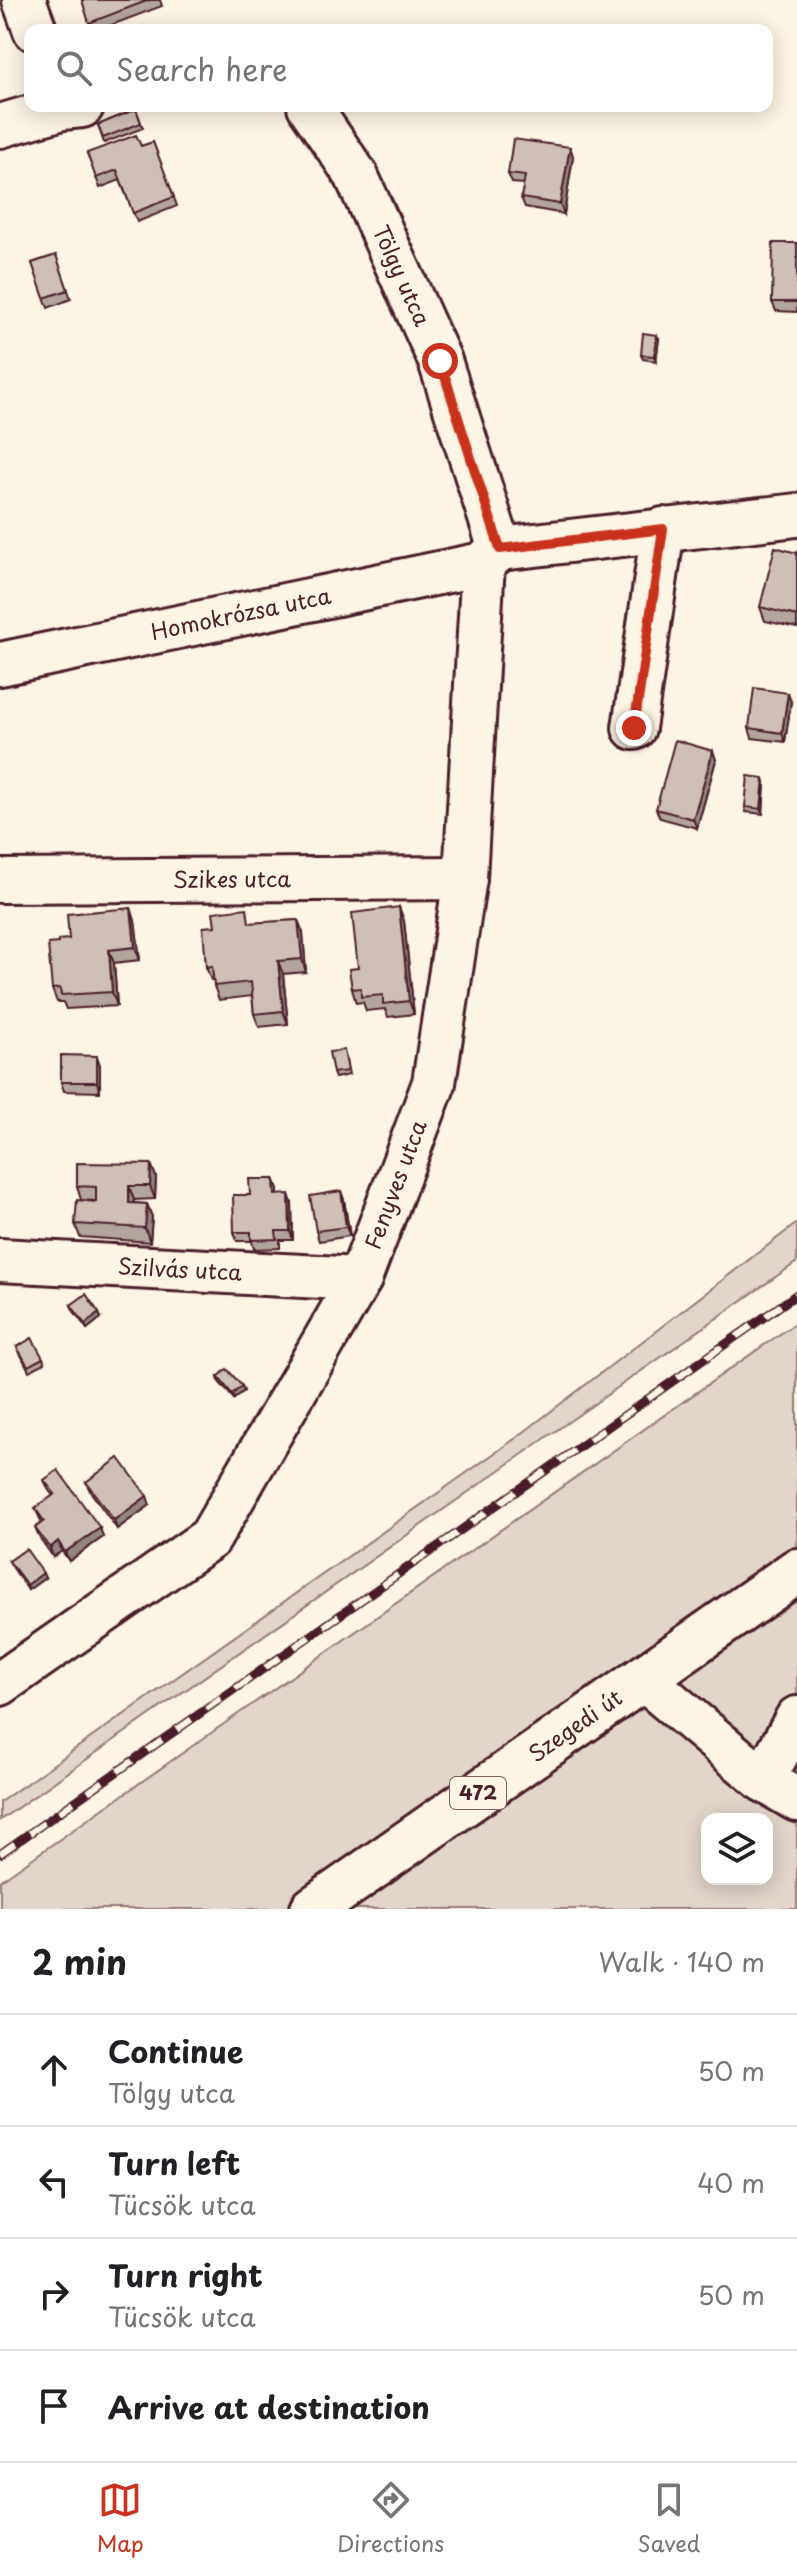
<!DOCTYPE html>
<meta charset="utf-8">
<style>
:root{--surface:#fff;--page:#f6f6f6;--text:#202124;--muted:#757577;--line:#e0e0e0;--accent:#c8321e}
body{margin:0;font-family:"Playpen Sans",sans-serif;background:var(--page);color:var(--text)}
.controls{position:absolute;right:24px;bottom:24px;display:grid;overflow:hidden;border-radius:16px;box-shadow:0 4px 20px #0003}
.controls button{width:72px;height:72px;display:grid;place-items:center;padding:0;border:0;border-bottom:2px solid var(--line);background:var(--surface);color:var(--text);font:40px sans-serif}
.stop{position:absolute;width:24px;height:24px;margin:-18px;border:6px solid #c8321e;border-radius:50%;background:#fff}
.stop.end{background:#c8321e;border-color:#fff;box-shadow:0 2px 8px #0008}
.list{margin:0;padding:0;list-style:none}
h2{display:flex;justify-content:space-between;align-items:center;height:104px;margin:0;padding:0 32px;font-size:34px}
h2 small{font-size:26px;font-weight:400;color:var(--muted)}
.list li{display:grid;grid-template-columns:52px 1fr auto;gap:24px;align-items:center;box-sizing:border-box;height:112px;padding:0 32px;border-top:2px solid var(--line)}
.list b{display:block;font-size:30px;white-space:nowrap}
.list p{margin:0;font-size:26px;white-space:nowrap;color:var(--muted)}
.list em{font-size:26px;font-style:normal;color:var(--muted)}
.icon{flex:none;width:44px;height:44px;fill:none;stroke:currentColor;stroke-width:2;stroke-linecap:round;stroke-linejoin:round}
.map{position:relative;flex:none;width:797px;height:1909px;overflow:hidden}
.search{position:absolute;background:var(--surface);box-shadow:0 4px 20px #0003;left:24px;right:24px;top:24px;height:88px;display:flex;align-items:center;gap:20px;box-sizing:border-box;padding:0 28px;border-radius:16px;color:var(--muted);font-size:30px}
.sheet{height:552px;background:var(--surface)}
nav{display:flex;justify-content:space-around;align-items:center;box-sizing:border-box;height:112px;border-top:2px solid var(--line);background:var(--surface);font-size:22px;color:var(--muted)}
nav a{display:grid;justify-items:center;gap:4px}
nav .on{color:var(--accent)}
.map>svg:first-child{display:block}
.green{fill:#e2d5ca;stroke:#967a7a;stroke-width:2;fill-rule:evenodd}
.lines{fill:none;stroke-linecap:round;stroke-linejoin:round}
.minor-casing{stroke:#4a1f2b;stroke-width:48}
.major-casing{stroke:#4a1f2b;stroke-width:50}
.minor{stroke:#fcf5e5;stroke-width:42}
.major{stroke:#fcf5e5;stroke-width:44}
.rail-casing{stroke:#4a1f2b;stroke-width:9}
.rail{stroke:#fcf5e5;stroke-width:6;stroke-dasharray:18;stroke-linecap:butt}
.wall{fill:#b2a59d;stroke:#4a1f2b;stroke-width:2}
.shaded-wall{fill:#918680;stroke:#4a1f2b;stroke-width:2}
.building{fill:#cfc0b7;stroke:#4a1f2b;stroke-width:2}
.route{stroke:#c8321e;stroke-width:10}
.labels{text-anchor:middle;stroke-width:7;stroke-linejoin:round;paint-order:stroke}
.shield{fill:#fcf5e5;stroke:#7f5f63;stroke-width:2}
.shield-label{font-size:20px;font-weight:bold;fill:#4a1f2b}
.street-label{font-size:22px;fill:#4a1f2b;stroke:#fcf5e5}
</style>
<div class="map">
<svg width="797" height="1909" viewBox="0 0 797 1909">
<rect width="100%" height="100%" fill="#fcf5e5"/>
<filter id="ink" filterUnits="userSpaceOnUse"><feTurbulence type="fractalNoise" baseFrequency=".0125" numOctaves="2"/><feDisplacementMap in="SourceGraphic" scale="16" xChannelSelector="R" yChannelSelector="G"/><feConvolveMatrix kernelMatrix="1 2 1 2 8 2 1 2 1" color-interpolation-filters="sRGB"/></filter>
<g filter="url(#ink)">
<g class="green">
<polygon points="797,1223 797,1262 0,1820 0,1802 516,1438"/>
<path d="M 797,1322 L 797,1909 L 0,1909 L 0,1881 ZM 707,1819 L 767,1819 L 767,1879 L 707,1879 Z"/>
</g>
<g class="lines">
<g class="minor-casing">
<g id="minor">
<polyline points="24,0 35,30"/>
<path id="s1" d="M 309,106 L 356,175 L 440,361 L 500,549"/>
<polyline points="0,126 62,108 82,106"/>
<polyline points="500,549 797,515"/>
<path id="s2" d="M 0,664 L 482,564"/>
<polyline points="634,728 663,529"/>
<path id="s3" d="M 0,881 L 465,878"/>
<path id="s4" d="M 0,1260 L 360,1279"/>
<polyline points="642,1678 763,1780 797,1800"/>
<path id="s5" d="M 0,1684 L 210,1538 L 360,1279 L 434,1083 L 465,878 L 483,563 L 500,549"/>
<polyline points="763,1780 797,1718"/>
</g>
</g>
<g class="major-casing">
<g id="major">
<path id="s6" d="M 313,1909 L 797,1571"/>
</g>
</g>
<use href="#minor" class="minor"/>
<use href="#major" class="major"/>
<g class="rail-casing">
<polyline id="rail" points="0,1854 797,1294"/>
</g>
<use href="#rail" class="rail"/>
</g>
<g class="wall">
<polygon points="82,0 160,0 162,6 98,30 92,30"/>
<polygon points="136,109 143,128 104,143 98,125"/>
<polygon points="153,142 177,206 137,222 120,180 100,188 87,153 141,146"/>
<polygon points="570,147 573,156 564,214 525,207 521,198 524,184 512,183 508,174"/>
<polygon points="797,243 797,312 776,311 772,302"/>
<polygon points="56,255 71,299 48,308 32,263"/>
<polygon points="659,339 656,361 643,359 641,355"/>
<polygon points="797,553 797,628 765,621 760,607"/>
<polygon points="791,702 785,742 752,738 749,728"/>
<polygon points="713,751 716,760 697,828 660,818 656,809"/>
<polygon points="765,783 763,814 746,812 745,807"/>
<polygon points="399,907 404,921 414,1014 388,1017 385,1009 366,1011 363,1002 356,1003 352,989 358,968"/>
<polygon points="131,908 135,921 140,960 114,963 117,1006 66,1009 63,1002 57,1002 52,989 58,943 69,939"/>
<polygon points="298,920 303,933 306,972 283,974 288,1024 259,1027 254,1014 252,996 219,1000 214,986 214,980 211,980 206,967 252,923"/>
<polygon points="345,1055 349,1075 335,1078 333,1073"/>
<polygon points="100,1065 100,1092 64,1091 61,1082"/>
<polygon points="151,1164 156,1177 155,1199 134,1200 134,1203 147,1204 152,1217 150,1242 80,1237 75,1224 96,1201 81,1200 77,1186"/>
<polygon points="274,1179 278,1188 278,1195 292,1203 293,1240 280,1240 280,1248 254,1249 252,1241 237,1241 234,1232 250,1195"/>
<polygon points="341,1191 344,1200 350,1236 319,1241 316,1231"/>
<polygon points="71,1305 101,1318 87,1329 73,1310"/>
<polygon points="17,1347 43,1358 45,1363 29,1371"/>
<polygon points="218,1377 242,1386 244,1391 234,1399 219,1382"/>
<polygon points="44,1480 100,1528 103,1537 69,1561 62,1551 53,1557 39,1537 35,1528 42,1523 35,1508 53,1496 48,1489"/>
<polygon points="86,1482 150,1505 117,1529 90,1491"/>
<polygon points="9,1561 45,1578 28,1590 11,1565"/>
</g>
<g class="shaded-wall">
<polygon points="570,147 573,156 564,214 560,204"/>
<polygon points="657,335 659,339 656,361 654,356"/>
<polygon points="788,693 791,702 785,742 782,733"/>
<polygon points="713,751 716,760 697,828 693,819"/>
<polygon points="764,778 765,783 763,814 761,809"/>
<polygon points="399,907 404,921 414,1014 409,1001"/>
<polygon points="131,908 135,921 140,960 135,947"/>
<polygon points="298,920 303,933 306,972 302,959"/>
<polygon points="109,950 114,963 117,1006 112,992"/>
<polygon points="278,961 283,974 288,1024 283,1011"/>
<polygon points="97,1056 100,1065 100,1092 97,1082"/>
<polygon points="151,1164 156,1177 155,1199 150,1186"/>
<polygon points="274,1179 278,1188 278,1204 275,1195"/>
<polygon points="129,1186 134,1200 134,1216 129,1203"/>
<polygon points="341,1191 344,1200 350,1236 346,1227"/>
<polygon points="289,1194 292,1203 293,1240 290,1231"/>
<polygon points="147,1204 152,1217 150,1242 145,1228"/>
<polygon points="99,1313 101,1318 87,1329 85,1324"/>
<polygon points="242,1386 244,1391 234,1399 232,1394"/>
<polygon points="147,1496 150,1505 117,1529 114,1520"/>
<polygon points="100,1528 103,1537 69,1561 65,1552"/>
<polygon points="58,1541 62,1551 53,1557 50,1548"/>
<polygon points="43,1573 45,1578 28,1590 27,1585"/>
</g>
<g class="building">
<polygon points="82,0 149,0 89,23"/>
<polygon points="136,109 141,123 103,138 98,125"/>
<polygon points="136,135 141,146 153,142 174,197 133,213 117,170 96,178 87,153"/>
<polygon points="513,139 570,147 560,204 521,198 525,176 508,174"/>
<polygon points="773,243 797,243 797,302 772,302"/>
<polygon points="56,255 68,290 44,298 32,263"/>
<polygon points="643,333 657,335 654,356 641,355"/>
<polygon points="775,547 797,553 797,616 760,607"/>
<polygon points="754,688 788,693 782,733 749,728"/>
<polygon points="675,740 713,751 693,819 656,809"/>
<polygon points="748,776 764,778 761,809 745,807"/>
<polygon points="399,907 409,1001 383,1004 383,995 361,997 361,988 352,989 349,969 358,968 352,913"/>
<polygon points="131,908 135,947 109,950 112,992 61,995 60,988 52,989 48,944 58,943 58,940 69,939 67,914"/>
<polygon points="247,908 249,923 298,920 302,959 278,961 283,1011 254,1014 251,982 214,986 212,966 206,967 203,927 215,926 213,912"/>
<polygon points="344,1050 348,1071 333,1073 329,1052"/>
<polygon points="61,1055 97,1056 97,1082 61,1082"/>
<polygon points="77,1163 151,1164 150,1186 129,1186 129,1203 147,1204 145,1228 75,1224 77,1200 96,1202 96,1187 77,1186"/>
<polygon points="249,1179 274,1179 275,1195 289,1194 290,1231 276,1231 277,1239 251,1240 251,1232 234,1232 233,1195 250,1195"/>
<polygon points="341,1191 346,1227 316,1231 310,1196"/>
<polygon points="86,1294 99,1313 85,1324 71,1305"/>
<polygon points="32,1338 43,1358 28,1366 17,1347"/>
<polygon points="227,1369 242,1386 232,1394 218,1377"/>
<polygon points="119,1458 147,1496 114,1520 86,1482"/>
<polygon points="58,1470 100,1528 65,1552 58,1541 50,1548 35,1528 44,1521 35,1508 55,1494 44,1480"/>
<polygon points="26,1549 43,1573 27,1585 9,1561"/>
</g>
</g>
<g class="lines" filter="url(#ink)">
<polyline class="route" points="440,361 500,549 663,529 634,728"/>
</g>
<g class="labels">
<rect class="shield" x="450" y="1777" width="56" height="32" rx="6"/>
<g class="shield-label">
<text x="478" y="1800">472</text>
</g>
<g class="street-label">
<text dy="8" stroke="none"><textPath href="#s1" startOffset="194">Tölgy utca</textPath></text>
<text dy="8" stroke="none"><textPath href="#s2" startOffset="246">Homokrózsa utca</textPath></text>
<text dy="8" stroke="none"><textPath href="#s3" startOffset="232">Szikes utca</textPath></text>
<text dy="8" stroke="none"><textPath href="#s5" startOffset="656">Fenyves utca</textPath></text>
<text dy="8" stroke="none"><textPath href="#s4" startOffset="180">Szilvás utca</textPath></text>
<text dy="8" stroke="none"><textPath href="#s6" startOffset="320">Szegedi út</textPath></text>
</g>
</g>
</svg>
<div class="controls">
<button><svg class="icon" aria-label="layers" viewBox="0 0 24 24"><path d="M12 4l9 5-9 5-9-5zM3 14l9 5 9-5"/></svg></button>
</div>
<div class="stop" style="left:440px;top:361px"></div>
<div class="stop end" style="left:634px;top:728px"></div>
<div class="search"><svg class="icon" aria-label="search" viewBox="0 0 24 24"><circle cx="10" cy="10" r="6"/><path d="M15 15l6 6"/></svg>Search here</div>
</div>
<section class="sheet">
<h2>2 min<small>Walk · 140 m</small></h2>
<ul class="list">
<li><svg class="icon" aria-label="ahead" viewBox="0 0 24 24"><path d="M12 20V5M6 11l6-6 6 6"/></svg><div><b>Continue</b><p>Tölgy utca</p></div><em>50 m</em></li>
<li><svg class="icon" aria-label="left" viewBox="0 0 24 24"><path d="M17 20v-9H6M10 6l-5 5 5 5"/></svg><div><b>Turn left</b><p>Tücsök utca</p></div><em>40 m</em></li>
<li><svg class="icon" aria-label="right" viewBox="0 0 24 24"><path d="M7 20v-9h11M14 6l5 5-5 5"/></svg><div><b>Turn right</b><p>Tücsök utca</p></div><em>50 m</em></li>
<li><svg class="icon" aria-label="arrive" viewBox="0 0 24 24"><path d="M6 21V4h12l-3 4 3 4H6"/></svg><div><b>Arrive at destination</b></div></li>
</ul>
</section>
<nav>
<a class="on"><svg class="icon" aria-label="map" viewBox="0 0 24 24"><path d="M3 6l6-2 6 2 6-2v14l-6 2-6-2-6 2zM9 4v14M15 6v14"/></svg>Map</a>
<a><svg class="icon" aria-label="directions" viewBox="0 0 24 24"><path d="M12 3l9 9-9 9-9-9zM9 14v-3h6M13 9l2 2-2 2"/></svg>Directions</a>
<a><svg class="icon" aria-label="saved" viewBox="0 0 24 24"><path d="M7 4h10v16l-5-4-5 4z"/></svg>Saved</a>
</nav>
